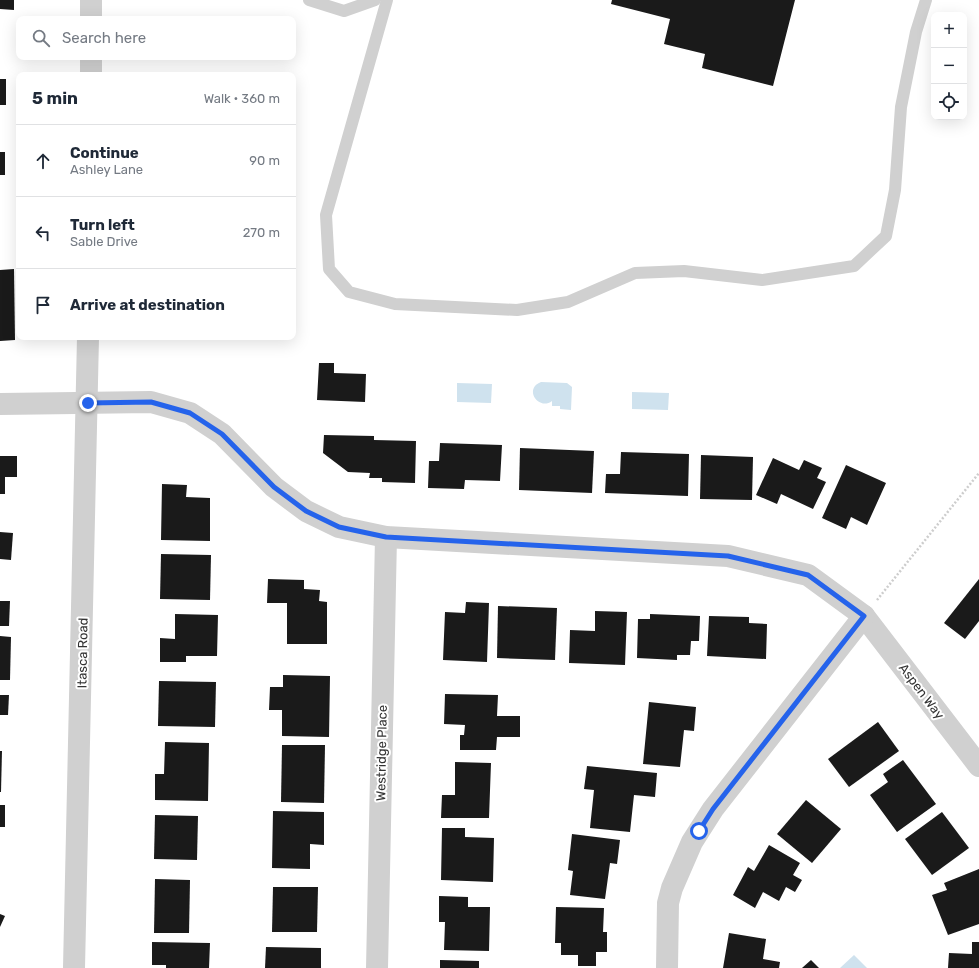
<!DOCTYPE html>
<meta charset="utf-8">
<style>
:root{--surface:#fff;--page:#f2f2f3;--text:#1f2937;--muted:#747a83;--line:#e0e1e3}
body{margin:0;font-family:Rubik,sans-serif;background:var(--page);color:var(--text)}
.controls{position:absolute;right:12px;top:12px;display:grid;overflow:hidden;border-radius:8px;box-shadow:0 4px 16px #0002}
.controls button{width:36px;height:36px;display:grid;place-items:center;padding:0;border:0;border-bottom:1px solid var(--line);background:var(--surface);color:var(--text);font:20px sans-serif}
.stop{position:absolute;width:12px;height:12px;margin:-9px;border:3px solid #2563eb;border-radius:50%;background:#fff}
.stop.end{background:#2563eb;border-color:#fff;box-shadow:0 1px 4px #0008}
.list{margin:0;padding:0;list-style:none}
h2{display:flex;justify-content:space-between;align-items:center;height:52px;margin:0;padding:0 16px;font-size:17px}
h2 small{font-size:13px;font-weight:400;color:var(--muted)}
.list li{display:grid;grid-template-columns:26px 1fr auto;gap:12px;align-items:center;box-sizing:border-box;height:72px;padding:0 16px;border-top:1px solid var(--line)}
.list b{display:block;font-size:15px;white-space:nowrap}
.list p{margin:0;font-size:13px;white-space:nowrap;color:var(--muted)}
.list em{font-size:13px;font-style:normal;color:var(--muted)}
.icon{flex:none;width:22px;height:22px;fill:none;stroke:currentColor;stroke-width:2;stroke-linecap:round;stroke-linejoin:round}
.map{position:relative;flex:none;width:979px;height:968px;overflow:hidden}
.search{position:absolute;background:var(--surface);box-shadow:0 4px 16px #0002;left:16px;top:16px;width:280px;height:44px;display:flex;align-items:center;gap:10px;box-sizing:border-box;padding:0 14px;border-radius:8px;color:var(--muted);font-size:15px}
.panel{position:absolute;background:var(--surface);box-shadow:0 4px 16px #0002;left:16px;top:72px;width:280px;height:268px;border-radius:8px}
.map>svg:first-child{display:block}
.water{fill:#cfe2ee}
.building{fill:#1a1a1a}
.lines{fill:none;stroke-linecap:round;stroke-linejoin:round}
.path{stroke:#cdcdcd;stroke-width:2.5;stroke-dasharray:2 2;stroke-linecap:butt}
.service{stroke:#d0d0d0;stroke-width:12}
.minor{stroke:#d0d0d0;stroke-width:22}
.route{stroke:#2563eb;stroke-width:5}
.labels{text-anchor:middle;stroke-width:4;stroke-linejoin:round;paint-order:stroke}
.street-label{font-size:13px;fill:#333;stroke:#fff}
</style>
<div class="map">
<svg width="979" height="968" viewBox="0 0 979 968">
<rect width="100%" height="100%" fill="#fff"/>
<g class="water">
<path d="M 541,382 L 567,383 L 572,387 L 571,410 L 560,409 L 560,406 L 552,406 L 552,401 C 539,411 523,389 541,382 Z"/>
<polygon points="457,383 492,384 491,403 457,402"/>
<polygon points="632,392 669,393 668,410 632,409"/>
<polygon points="854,955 867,968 840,968"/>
</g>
<g class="building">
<polygon points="0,0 14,0 14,10 0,9"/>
<polygon points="612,0 795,0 773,86 702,68 705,54 664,44 670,19 611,4"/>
<rect x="0" y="79" width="6" height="26"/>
<rect x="0" y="152" width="5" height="23"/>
<polygon points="14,269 15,340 0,341 0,270"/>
<polygon points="319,363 334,363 334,373 366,374 365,402 317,400"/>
<polygon points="324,435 374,436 374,440 416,441 415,483 382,482 382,478 369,478 370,473 348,472 323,453"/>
<polygon points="440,443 502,445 500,481 465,480 464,489 428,488 429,461 439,461"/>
<polygon points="520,448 594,451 592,493 519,490"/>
<polygon points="621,452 689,454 688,496 605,493 606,474 620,474"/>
<polygon points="701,455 753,457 752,500 700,499"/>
<polygon points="0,456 17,456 17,477 5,477 5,494 0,494"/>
<polygon points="773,458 799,470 804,460 822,468 817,478 826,482 813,509 781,494 777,504 756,495"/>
<polygon points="846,465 886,483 867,525 851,517 846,529 822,518"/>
<polygon points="162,484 187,485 186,497 210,498 210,541 161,540"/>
<polygon points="0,532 13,533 11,560 0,559"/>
<polygon points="161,554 211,555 210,600 160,599"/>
<polygon points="268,579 304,580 304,589 320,590 319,601 327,602 327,644 287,644 287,603 267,603"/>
<polygon points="979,579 979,621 965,639 944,623"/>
<polygon points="0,601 10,601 9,626 0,626"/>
<polygon points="466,602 489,603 487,662 443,660 445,612 465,613"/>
<polygon points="498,606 557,608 555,660 497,658"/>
<polygon points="595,611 627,612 625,665 569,663 570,630 595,631"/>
<polygon points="175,614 218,615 217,656 186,656 186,662 160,662 160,638 175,639"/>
<polygon points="650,614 700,616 699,641 691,641 690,655 677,655 677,660 637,658 638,619 650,619"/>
<polygon points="709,616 749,617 749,623 767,624 766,659 707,656"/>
<polygon points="0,636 11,637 10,680 0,680"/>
<polygon points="283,675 330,676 329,737 282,736 282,710 269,710 270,687 283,687"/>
<polygon points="159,681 216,682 215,727 158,726"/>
<polygon points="445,694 498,695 497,716 520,716 520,737 497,737 496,750 460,750 460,735 464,735 465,725 444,724"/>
<polygon points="0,695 9,695 8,715 0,715"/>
<polygon points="649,702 696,707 694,731 684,730 680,767 643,764"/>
<polygon points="878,722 899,751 849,787 828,759"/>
<polygon points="165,742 209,743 208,801 155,800 155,774 164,774"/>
<polygon points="282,745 325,745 324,803 281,802"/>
<polygon points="0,751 2,751 1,792 0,792"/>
<polygon points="903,760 936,804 897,832 870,795 888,782 883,774"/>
<polygon points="455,762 491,763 489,818 441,818 442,795 455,795"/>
<polygon points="587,766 657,773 655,797 634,795 630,832 590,828 594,790 584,789"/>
<polygon points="806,800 841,829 812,863 777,834"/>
<rect x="0" y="805" width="5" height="22"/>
<polygon points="273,811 324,812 324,845 310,844 310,869 272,868"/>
<polygon points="942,812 969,848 932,875 905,839"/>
<polygon points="155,815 198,816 197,860 154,859"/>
<polygon points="442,828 465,828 465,837 494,838 493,882 441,880"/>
<polygon points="572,834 620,840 617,864 610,863 605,899 570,895 573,871 568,870"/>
<polygon points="769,845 800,863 793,875 802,880 795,892 786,887 779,901 763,892 755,908 733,895 748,867 754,871"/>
<polygon points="979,869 979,924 948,935 932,895 947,890 944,883"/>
<polygon points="155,879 190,880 189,933 154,933"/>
<polygon points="273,887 318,887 317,932 272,932"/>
<polygon points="439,896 468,897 468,907 490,907 489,951 444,950 445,922 439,922"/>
<polygon points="556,907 604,908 603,932 607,932 607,952 596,952 596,966 578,966 578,955 561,955 561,943 555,943"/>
<polygon points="0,914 5,916 0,927"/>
<polygon points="729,933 766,939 763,959 780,962 779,968 723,968"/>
<polygon points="152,942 210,943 209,968 166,968 166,965 152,965"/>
<polygon points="972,942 979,942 979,968 948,968 949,953 972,954"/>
<polygon points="266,947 321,948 321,968 265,968"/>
<polygon points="440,960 479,961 479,968 440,968"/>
<polygon points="811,960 819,968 802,968"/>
</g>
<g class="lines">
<polyline class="path" points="877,600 979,473"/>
<g class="service">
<polyline points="309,0 344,11 375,0"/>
<polyline points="387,0 326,215 329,269 349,292 395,304 517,310 568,302 635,273 684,271 762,280 854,266 886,236 895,190 901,107 916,32 926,0"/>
</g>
<g class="minor">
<polyline points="91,19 91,0"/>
<polyline points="91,75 91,57"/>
<polyline points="0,404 151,402 190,413 222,434 274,487 306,511 339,527 386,537 728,556 808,575 864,616 979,766"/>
<polyline points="74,968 88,337"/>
<polyline points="377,968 386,537"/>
<polyline points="667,968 668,903 672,888 692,842 713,809 864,616"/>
</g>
</g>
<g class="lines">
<polyline class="route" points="88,403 151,402 190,413 222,434 274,487 306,511 339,527 386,537 728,556 808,575 864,616 713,809 699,831"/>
</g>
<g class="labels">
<g class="street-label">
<text transform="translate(82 653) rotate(-89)" y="5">Itasca Road</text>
<text transform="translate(922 691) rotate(53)" y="5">Aspen Way</text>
<text transform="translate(381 753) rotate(-89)" y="5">Westridge Place</text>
</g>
</g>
</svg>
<div class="controls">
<button>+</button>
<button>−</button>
<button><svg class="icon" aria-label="locate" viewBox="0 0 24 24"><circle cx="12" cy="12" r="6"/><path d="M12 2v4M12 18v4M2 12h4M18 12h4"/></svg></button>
</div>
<div class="stop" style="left:699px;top:831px"></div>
<div class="stop end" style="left:88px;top:403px"></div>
<div class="search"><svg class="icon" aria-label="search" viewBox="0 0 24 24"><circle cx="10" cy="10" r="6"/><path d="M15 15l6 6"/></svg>Search here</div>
<section class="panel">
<h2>5 min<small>Walk · 360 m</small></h2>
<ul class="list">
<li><svg class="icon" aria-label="ahead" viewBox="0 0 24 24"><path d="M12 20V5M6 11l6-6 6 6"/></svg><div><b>Continue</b><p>Ashley Lane</p></div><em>90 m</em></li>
<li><svg class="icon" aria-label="left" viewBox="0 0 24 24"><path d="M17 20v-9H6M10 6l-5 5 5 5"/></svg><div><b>Turn left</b><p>Sable Drive</p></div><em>270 m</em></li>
<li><svg class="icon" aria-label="arrive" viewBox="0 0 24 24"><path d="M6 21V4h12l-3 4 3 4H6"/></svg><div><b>Arrive at destination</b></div></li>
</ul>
</section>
</div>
